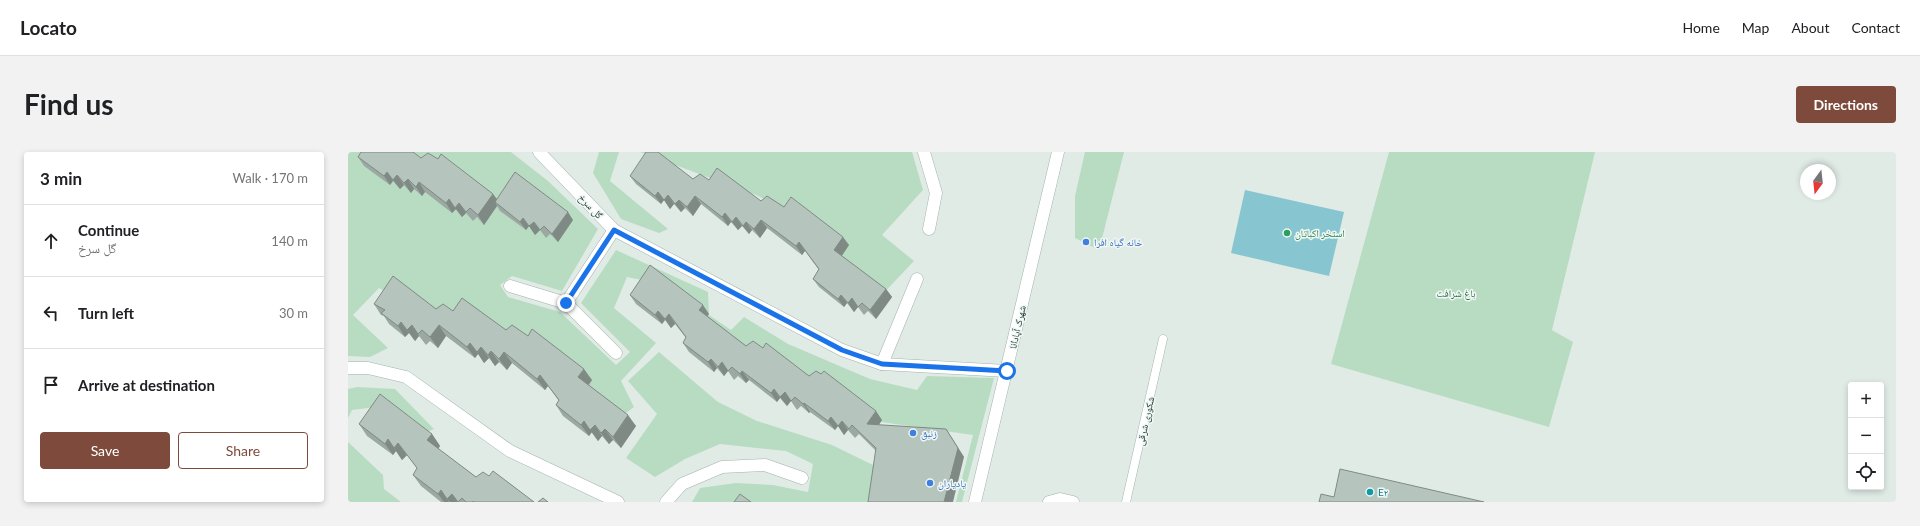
<!DOCTYPE html>
<meta charset="utf-8">
<style>
:root{--surface:#fff;--page:#f2f2f2;--text:#202124;--muted:#757577;--line:#e0e0e0;--accent:#7e4a3b}
body{margin:0;font-family:Lato,"Noto Naskh Arabic",sans-serif;background:var(--page);color:var(--text)}
.controls{position:absolute;right:12px;bottom:12px;display:grid;overflow:hidden;border-radius:4px;box-shadow:0 2px 6px #0003}
.controls button{width:36px;height:36px;display:grid;place-items:center;padding:0;border:0;border-bottom:1px solid var(--line);background:var(--surface);color:var(--text);font:20px sans-serif}
.compass{position:absolute;left:1452px;top:12px;width:36px;height:36px;border-radius:50%;background:var(--surface);box-shadow:0 2px 6px #0003;rotate:195deg}
.stop{position:absolute;width:12px;height:12px;margin:-9px;border:3px solid #1a73e8;border-radius:50%;background:#fff}
.stop.end{background:#1a73e8;border-color:#fff;box-shadow:0 1px 4px #0008}
.list{margin:0;padding:0;list-style:none}
h2{display:flex;justify-content:space-between;align-items:center;height:52px;margin:0;padding:0 16px;font-size:17px}
h2 small{font-size:13px;font-weight:400;color:var(--muted)}
.list li{display:grid;grid-template-columns:26px 1fr auto;gap:12px;align-items:center;box-sizing:border-box;height:72px;padding:0 16px;border-top:1px solid var(--line)}
.list b{display:block;font-size:15px;white-space:nowrap}
.list p{margin:0;font-size:13px;white-space:nowrap;color:var(--muted)}
.list em{font-size:13px;font-style:normal;color:var(--muted)}
.actions{display:flex;gap:8px;padding:12px 16px}
.actions a{flex:1;padding:9px 0;border:1px solid var(--accent);border-radius:4px;text-align:center;font-size:14px;color:var(--accent)}
.actions .main{background:var(--accent);color:#fff}
.icon{flex:none;width:22px;height:22px;fill:none;stroke:currentColor;stroke-width:2;stroke-linecap:round;stroke-linejoin:round}
.map{position:relative;flex:none;width:1548px;height:350px;overflow:hidden;border-radius:4px}
header{display:flex;align-items:center;gap:24px;box-sizing:border-box;height:56px;padding:0 20px;background:var(--surface);border-bottom:1px solid var(--line)}
header strong{font-size:19px}
nav{display:flex;gap:22px;margin-inline-start:auto;font-size:14px}
.intro{display:flex;align-items:center;justify-content:space-between;box-sizing:border-box;height:96px;padding:0 24px}
h1{margin:0;font-size:28px}
.button{padding:10px 18px;border-radius:4px;background:var(--accent);color:#fff;font-size:14px;font-weight:700}
main{display:flex;gap:24px;padding:0 24px}
aside{flex:1;background:var(--surface);border-radius:4px;box-shadow:0 2px 6px #0003}
.map>svg:first-child{display:block}
.green{fill:#b8dcc2}
.water{fill:#87c6d0}
.lines{fill:none;stroke-linecap:round;stroke-linejoin:round}
.lane-casing{stroke:#a3b3ad;stroke-width:9}
.street-casing{stroke:#a3b3ad;stroke-width:13}
.lane{stroke:#fff;stroke-width:8}
.street{stroke:#fff;stroke-width:12}
.wall{fill:#9ca9a3}
.shaded-wall{fill:#7f8a85}
.building{fill:#b5c5be;stroke:#7f8a85}
.route{stroke:#1a73e8;stroke-width:5}
.leisure-dot{fill:#2e9e5b;stroke:#f0f7f4;stroke-width:1.5}
.shop-dot{fill:#3f7fe0;stroke:#f0f7f4;stroke-width:1.5}
.culture-dot{fill:#0f9aa8;stroke:#f0f7f4;stroke-width:1.5}
.labels{text-anchor:middle;stroke-width:3;stroke-linejoin:round;paint-order:stroke}
.street-label{font-size:10px;fill:#213b33;stroke:#f0f7f4}
.leisure-label{font-size:10px;fill:#27864d;stroke:#f0f7f4;text-anchor:start}
.shop-label{font-size:10px;fill:#366cbe;stroke:#f0f7f4;text-anchor:start}
.park-label{font-size:10px;fill:#2b7145;stroke:#f0f7f4}
.culture-label{font-size:10px;fill:#0d838f;stroke:#f0f7f4;text-anchor:start}
</style>
<header>
<strong>Locato</strong>
<nav><a>Home</a><a>Map</a><a>About</a><a>Contact</a></nav>
</header>
<div class="intro"><h1>Find us</h1><a class="button">Directions</a></div>
<main>
<aside>
<h2>3 min<small>Walk · 170 m</small></h2>
<ul class="list">
<li><svg class="icon" aria-label="ahead" viewBox="0 0 24 24"><path d="M12 20V5M6 11l6-6 6 6"/></svg><div><b>Continue</b><p>گل سرخ</p></div><em>140 m</em></li>
<li><svg class="icon" aria-label="left" viewBox="0 0 24 24"><path d="M17 20v-9H6M10 6l-5 5 5 5"/></svg><div><b>Turn left</b></div><em>30 m</em></li>
<li><svg class="icon" aria-label="arrive" viewBox="0 0 24 24"><path d="M6 21V4h12l-3 4 3 4H6"/></svg><div><b>Arrive at destination</b></div></li>
</ul>
<div class="actions"><a class="main">Save</a><a>Share</a></div>
</aside>
<div class="map">
<svg width="1548" height="350" viewBox="0 0 1548 350">
<rect width="100%" height="100%" fill="#e0ebe6"/>
<g class="green">
<polygon points="0,0 163,0 200,29 250,77 214,139 164,124 152,133 160,145 212,160 268,213 282,200 233,151 268,98 360,140 361,163 383,178 396,165 440,192 522,227 569,238 579,224 646,226 614,350 608,350 625,283 533,270 492,243 451,231 304,130 279,125 266,156 308,191 273,229 286,255 263,272 228,217 77,162 31,136 5,163 40,196 22,205 0,204"/>
<polygon points="251,0 271,0 262,29 320,77 311,81 273,67 245,21"/>
<polygon points="292,0 564,0 575,38 534,83 566,109 530,147 453,66 408,43"/>
<polygon points="737,0 776,0 751,98 727,86 727,44"/>
<polygon points="1041,0 1247,0 1204,178 1225,190 1201,275 983,212"/>
<polygon points="311,200 370,250 409,269 484,293 527,314 520,350 344,350 352,336 388,331 425,333 460,340 465,312 438,299 372,292 337,307 307,325 278,306 309,262 280,229"/>
<polygon points="9,235 47,237 86,277 66,285 28,255 4,258 0,266 0,237"/>
<polygon points="0,290 35,323 36,337 53,350 0,350"/>
</g>
<polygon class="water" points="897,38 996,60 981,124 883,101"/>
<g class="lines">
<g class="lane-casing">
<polyline id="lane" points="778,350 815,187"/>
</g>
<g class="street-casing">
<g id="street">
<polyline points="191,0 266,78 494,198 534,212 659,219"/>
<polyline points="576,0 588,41 581,77"/>
<polyline points="162,134 218,151 268,201"/>
<polyline points="218,151 266,78"/>
<polyline points="534,212 569,127"/>
<polyline points="0,216 20,216 58,225 162,299 270,350"/>
<polyline points="318,350 334,332 374,315 417,313 454,326"/>
<polyline points="627,350 710,0"/>
<polyline points="701,350 712,347 725,350"/>
</g>
</g>
<use href="#lane" class="lane"/>
<use href="#street" class="street"/>
</g>
<g class="wall">
<polygon points="10,5 73,6 149,47 225,68 210,90 202,82 198,86 192,78 187,83 181,74 178,78 152,59 149,54 136,73 129,65 125,69 118,61 114,65 108,57 104,61 77,40 74,44 66,37 63,41 56,33 52,37 45,29 42,33 16,14"/>
<polygon points="282,24 361,28 413,49 436,55 501,93 494,104 538,137 544,145 528,167 520,159 516,163 510,155 506,160 499,151 496,155 471,135 465,127 471,118 457,99 454,103 419,76 412,86 404,78 401,82 394,74 390,78 383,70 380,74 353,52 345,64 337,56 333,60 326,52 322,57 316,48 313,52 288,32"/>
<polygon points="282,143 361,162 359,164 398,194 415,196 534,268 531,273 598,277 616,305 528,299 511,282 507,286 500,278 496,283 490,274 487,278 462,260 461,261 453,254 449,258 443,249 439,254 432,246 429,250 401,228 398,231 390,224 386,228 380,219 376,224 369,216 366,220 341,200 335,191 338,186 327,172 323,176 317,168 314,172 288,152"/>
<polygon points="26,152 88,157 105,159 158,178 244,228 241,233 288,274 273,296 265,288 261,292 254,284 250,289 244,280 241,284 215,264 208,253 211,249 200,234 197,238 164,211 159,218 151,210 147,214 141,206 136,211 130,202 127,206 98,184 90,196 82,189 78,193 71,184 67,189 61,181 57,185 41,172 36,164 33,163"/>
<polygon points="11,272 84,282 92,294 90,297 128,325 141,324 186,350 93,350 73,334 65,323 69,316 59,303 54,308 48,299 45,303 19,284"/>
</g>
<g class="shaded-wall">
<polygon points="39,20 45,29 42,33 36,24"/>
<polygon points="49,23 56,33 52,37 45,28"/>
<polygon points="60,27 66,37 63,41 56,31"/>
<polygon points="71,30 77,40 74,44 68,35"/>
<polygon points="310,40 316,48 313,52 307,44"/>
<polygon points="145,42 152,51 147,50 149,54 136,73 130,63"/>
<polygon points="320,43 326,52 322,57 316,48"/>
<polygon points="347,44 353,52 345,64 339,55"/>
<polygon points="101,47 108,57 104,61 98,51"/>
<polygon points="331,48 337,56 333,60 327,52"/>
<polygon points="111,51 118,61 114,65 107,56"/>
<polygon points="220,60 225,68 210,90 204,82"/>
<polygon points="377,61 383,70 380,74 374,65"/>
<polygon points="388,65 394,74 390,78 384,70"/>
<polygon points="175,66 181,74 178,78 172,70"/>
<polygon points="413,68 419,76 412,86 406,77"/>
<polygon points="186,70 192,78 187,83 181,74"/>
<polygon points="398,70 404,78 401,82 395,74"/>
<polygon points="495,85 501,93 492,106 486,98"/>
<polygon points="451,90 457,99 454,103 448,94"/>
<polygon points="538,137 544,145 528,167 522,158"/>
<polygon points="493,143 499,151 496,155 490,147"/>
<polygon points="504,146 510,155 506,160 500,151"/>
<polygon points="355,153 361,162 357,167 351,158"/>
<polygon points="310,159 317,168 314,172 307,163"/>
<polygon points="321,162 327,172 323,176 317,167"/>
<polygon points="53,170 61,181 57,185 50,174"/>
<polygon points="64,173 71,184 67,189 59,178"/>
<polygon points="91,173 98,184 90,196 82,185"/>
<polygon points="122,191 130,202 127,206 119,195"/>
<polygon points="133,195 141,206 136,211 129,200"/>
<polygon points="143,199 151,210 147,214 140,203"/>
<polygon points="156,200 164,211 159,218 151,207"/>
<polygon points="363,207 369,216 366,220 360,210"/>
<polygon points="374,210 380,219 376,224 370,215"/>
<polygon points="236,217 244,228 238,236 230,225"/>
<polygon points="394,219 401,228 398,231 392,222"/>
<polygon points="192,223 200,234 197,238 189,227"/>
<polygon points="426,237 432,246 429,250 423,241"/>
<polygon points="437,240 443,249 439,254 432,245"/>
<polygon points="456,251 462,260 461,261 455,252"/>
<polygon points="528,259 534,268 525,281 519,272"/>
<polygon points="280,263 288,274 273,296 265,285"/>
<polygon points="483,265 490,274 487,278 480,269"/>
<polygon points="236,269 244,280 241,284 233,273"/>
<polygon points="494,269 500,278 496,283 490,274"/>
<polygon points="247,273 254,284 250,289 242,278"/>
<polygon points="257,277 265,288 261,292 253,281"/>
<polygon points="598,277 616,305 605,350 596,350"/>
<polygon points="84,282 92,294 88,300 79,288"/>
<polygon points="40,287 48,299 45,303 37,292"/>
<polygon points="50,291 59,303 54,308 46,296"/>
<polygon points="93,338 101,350 96,350 90,342"/>
<polygon points="104,342 110,350 102,350 99,347"/>
</g>
<g class="building">
<polygon points="13,0 65,0 73,6 80,1 90,7 93,2 145,42 130,63 122,56 118,60 111,51 107,56 101,47 98,51 71,30 68,35 60,27 56,31 49,23 45,28 39,20 36,24 10,5"/>
<polygon points="298,0 310,0 345,27 352,22 361,28 369,16 413,49 419,44 436,55 443,45 495,85 486,98 538,137 522,158 514,151 510,155 504,146 500,151 493,143 490,147 465,127 471,117 451,90 448,94 413,68 406,77 398,70 395,74 388,65 384,70 377,61 374,65 347,44 339,55 331,48 327,52 320,43 316,48 310,40 307,44 282,24"/>
<polygon points="167,20 220,60 204,82 196,74 192,78 186,70 181,74 175,66 172,70 147,50"/>
<polygon points="302,113 355,153 351,158 398,194 405,189 415,196 418,191 461,224 468,219 473,222 476,219 528,259 519,272 598,277 610,296 596,350 520,350 528,296 504,273 501,277 494,269 490,274 483,265 480,269 456,251 455,252 447,245 443,249 437,240 432,245 426,237 423,241 394,219 392,222 384,215 380,219 374,210 370,215 363,207 360,210 335,191 338,185 321,162 317,167 310,159 307,163 282,143"/>
<polygon points="45,124 88,157 95,152 105,159 114,146 158,178 164,173 180,184 184,177 236,217 230,225 280,263 265,285 257,277 253,281 247,273 242,278 236,269 233,273 208,253 211,248 192,223 189,227 156,200 151,207 143,199 140,203 133,195 129,200 122,191 119,195 91,173 82,185 74,178 70,182 64,173 59,178 53,170 50,174 33,161 37,158 26,152"/>
<polygon points="32,242 84,282 79,288 128,325 135,320 141,324 145,319 186,350 126,350 125,349 125,350 118,350 114,346 110,350 104,342 99,347 93,338 90,342 65,323 69,316 50,291 46,296 40,287 37,292 11,272"/>
<polygon points="992,317 1136,350 971,350 973,342 986,345"/>
<polygon points="392,342 403,350 386,350"/>
<polygon points="195,346 200,350 190,350"/>
</g>
<g class="lines">
<polyline class="route" points="218,151 266,78 494,198 534,212 659,219"/>
</g>
<circle class="leisure-dot" cx="939" cy="81" r="4"/>
<g class="shop-dot">
<circle cx="738" cy="90" r="4"/>
<circle cx="565" cy="281" r="4"/>
<circle cx="582" cy="331" r="4"/>
</g>
<circle class="culture-dot" cx="1022" cy="340" r="4"/>
<g class="labels">
<g class="street-label">
<text transform="translate(243 54) rotate(46)" y="4">گل سرخ</text>
<text transform="translate(669 175) rotate(-77)" y="4">شهرک آپادانا</text>
<text transform="translate(797 269) rotate(-77)" y="4">شکوری شرقی</text>
</g>
<g class="leisure-label">
<text x="947" y="85">استخر اکباتان</text>
</g>
<g class="shop-label">
<text x="746" y="94">خانه گیاه افرا</text>
<text x="573" y="285">زنبق</text>
<text x="590" y="335">یادیاران</text>
</g>
<g class="park-label">
<text x="1108" y="145">باغ شرافت</text>
</g>
<g class="culture-label">
<text x="1030" y="344">E۲</text>
</g>
</g>
</svg>
<div class="controls">
<button>+</button>
<button>−</button>
<button><svg class="icon" aria-label="locate" viewBox="0 0 24 24"><circle cx="12" cy="12" r="6"/><path d="M12 2v4M12 18v4M2 12h4M18 12h4"/></svg></button>
</div>
<svg class="compass" viewBox="-18 -18 36 36"><path d="M0-13l5 13h-10z" fill="#e53935"/><path d="M0 13l5-13h-10z" fill="#757577"/></svg>
<div class="stop" style="left:659px;top:219px"></div>
<div class="stop end" style="left:218px;top:151px"></div>
</div>
</main>
